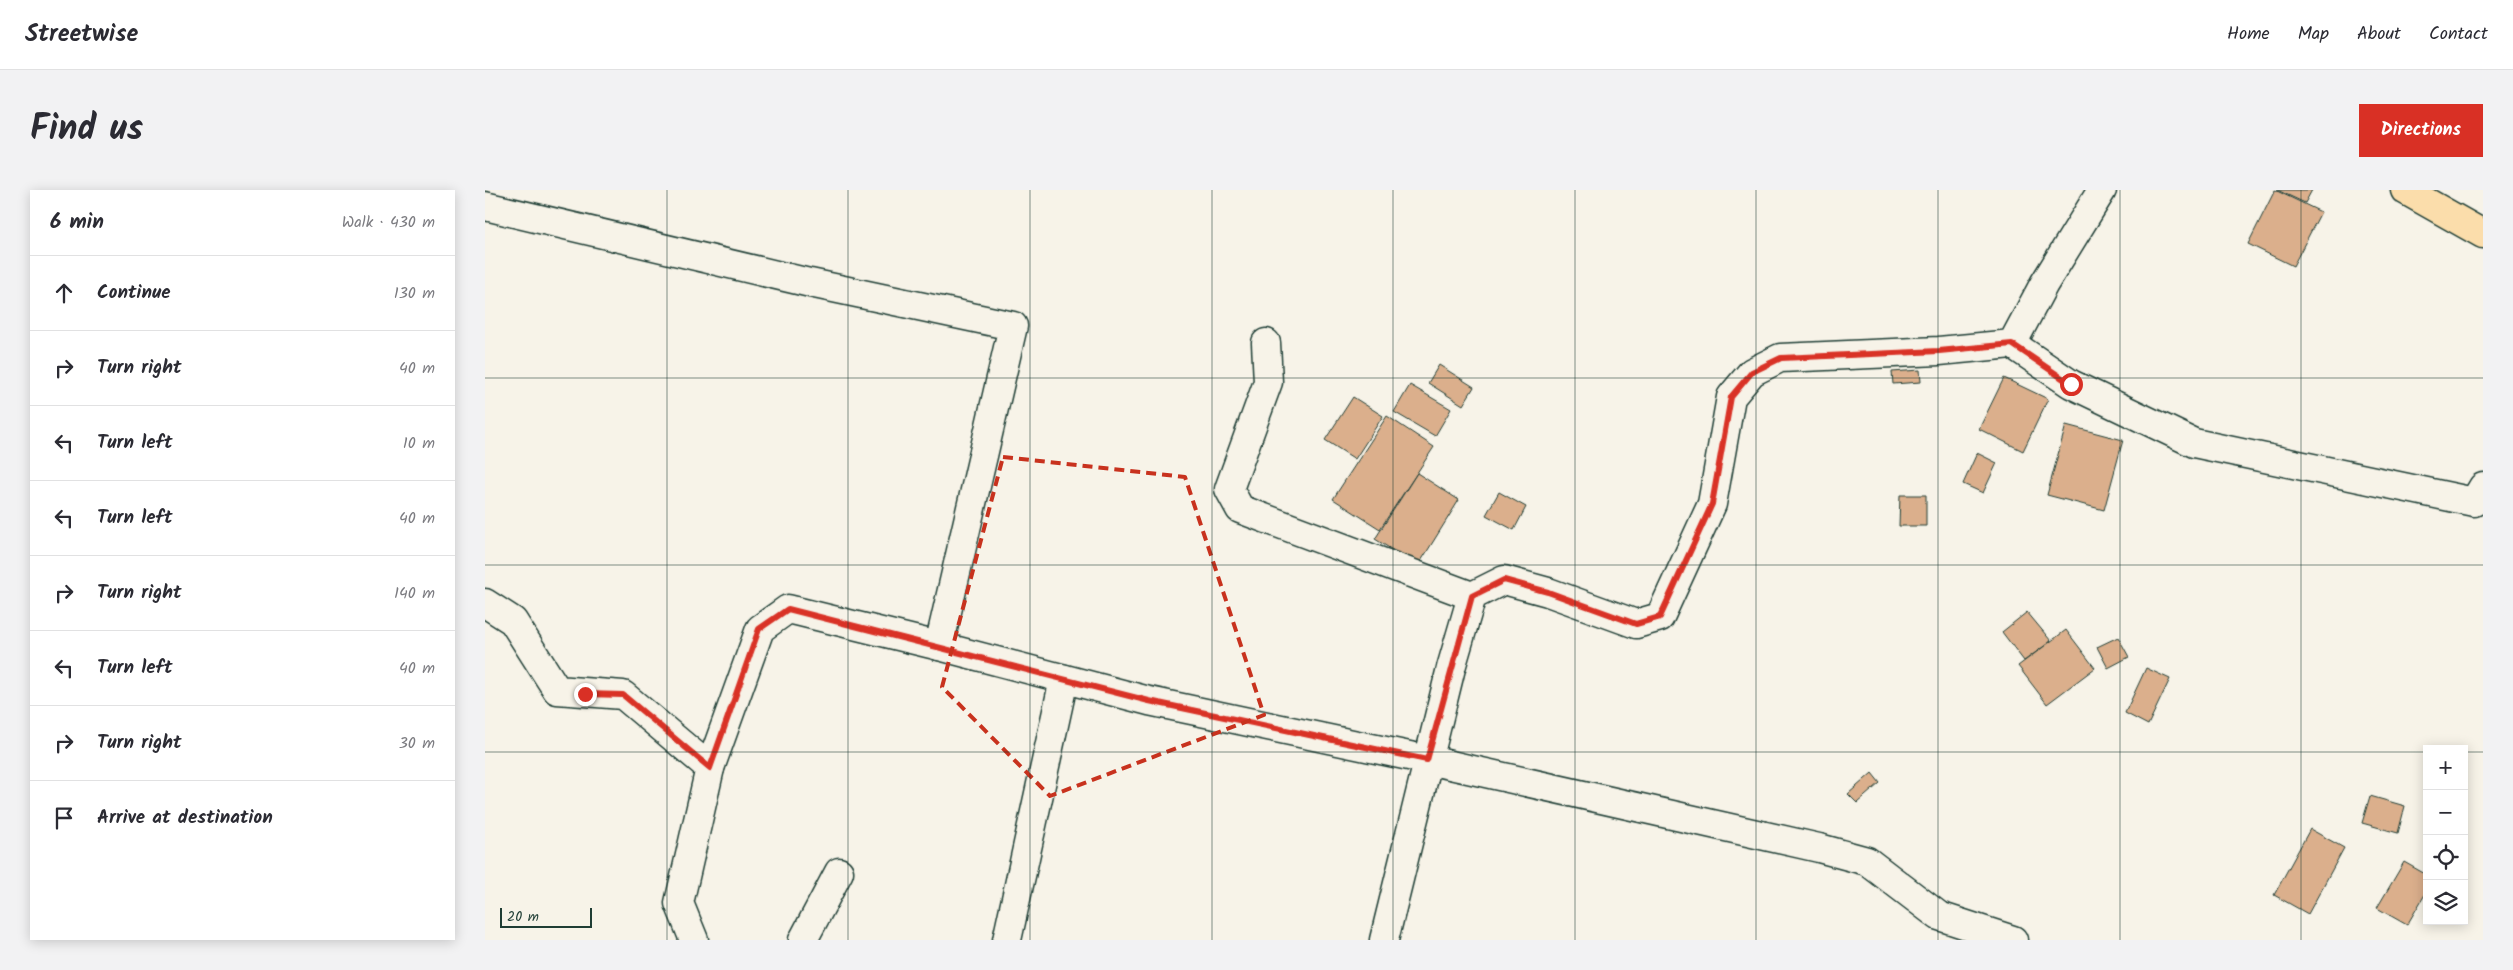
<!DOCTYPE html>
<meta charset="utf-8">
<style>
:root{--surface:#fff;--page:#f2f2f3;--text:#2b2b33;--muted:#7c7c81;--line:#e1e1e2;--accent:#d93025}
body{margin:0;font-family:Kalam,sans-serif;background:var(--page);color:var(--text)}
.controls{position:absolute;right:15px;bottom:15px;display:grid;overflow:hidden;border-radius:0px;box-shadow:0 2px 12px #0003}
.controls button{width:45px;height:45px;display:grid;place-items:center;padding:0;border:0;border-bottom:1px solid var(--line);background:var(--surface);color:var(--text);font:25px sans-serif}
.scale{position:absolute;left:15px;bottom:12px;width:92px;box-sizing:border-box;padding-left:5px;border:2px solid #1f3d34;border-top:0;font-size:14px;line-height:18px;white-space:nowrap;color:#1f3d34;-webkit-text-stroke:4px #f7f3e8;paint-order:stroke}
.stop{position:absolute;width:15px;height:15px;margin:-11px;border:4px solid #d93025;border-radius:50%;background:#fff}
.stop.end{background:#d93025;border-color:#fff;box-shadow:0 1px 5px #0008}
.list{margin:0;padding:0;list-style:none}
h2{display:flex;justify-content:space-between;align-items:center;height:65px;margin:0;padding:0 20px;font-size:21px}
h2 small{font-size:16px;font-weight:400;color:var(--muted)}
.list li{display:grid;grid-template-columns:32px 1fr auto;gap:15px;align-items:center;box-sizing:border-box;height:75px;padding:0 20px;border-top:1px solid var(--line)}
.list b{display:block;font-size:19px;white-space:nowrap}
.list em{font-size:16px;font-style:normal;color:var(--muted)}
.icon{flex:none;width:28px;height:28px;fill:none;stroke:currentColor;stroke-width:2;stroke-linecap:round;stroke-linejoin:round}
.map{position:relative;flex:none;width:1998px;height:750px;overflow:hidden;border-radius:0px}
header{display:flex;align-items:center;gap:30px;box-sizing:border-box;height:70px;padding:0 25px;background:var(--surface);border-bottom:1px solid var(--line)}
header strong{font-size:24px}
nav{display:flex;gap:28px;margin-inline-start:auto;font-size:18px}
.intro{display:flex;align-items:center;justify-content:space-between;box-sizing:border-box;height:120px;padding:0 30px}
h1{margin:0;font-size:35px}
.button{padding:12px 22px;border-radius:0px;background:var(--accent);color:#fff;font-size:18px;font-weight:700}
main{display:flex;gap:30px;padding:0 30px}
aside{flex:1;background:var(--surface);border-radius:0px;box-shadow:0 2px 12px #0003}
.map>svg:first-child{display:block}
.building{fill:#dbaf8c;stroke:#1f3d34}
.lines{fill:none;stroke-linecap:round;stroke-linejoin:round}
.minor-casing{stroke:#1f3d34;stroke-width:31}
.major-casing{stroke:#1f3d34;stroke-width:31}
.minor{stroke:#f7f3e8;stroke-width:28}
.major{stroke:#fbddab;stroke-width:28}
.route{stroke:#d93025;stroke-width:6}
.marked{fill:none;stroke:#c8321e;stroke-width:4;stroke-dasharray:10 6;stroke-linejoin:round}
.grid{fill:none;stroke:#1f3d34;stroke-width:1;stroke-opacity:0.55}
</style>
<header>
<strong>Streetwise</strong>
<nav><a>Home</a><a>Map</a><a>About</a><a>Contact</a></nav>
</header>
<div class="intro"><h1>Find us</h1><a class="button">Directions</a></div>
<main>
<aside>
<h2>6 min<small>Walk · 430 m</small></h2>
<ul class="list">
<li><svg class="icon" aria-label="ahead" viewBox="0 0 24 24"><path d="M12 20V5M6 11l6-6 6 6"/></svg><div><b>Continue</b></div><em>130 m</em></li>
<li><svg class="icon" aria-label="right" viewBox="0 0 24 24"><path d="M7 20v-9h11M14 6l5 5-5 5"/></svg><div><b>Turn right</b></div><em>40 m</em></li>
<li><svg class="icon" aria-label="left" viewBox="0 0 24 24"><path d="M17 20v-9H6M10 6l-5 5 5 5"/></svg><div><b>Turn left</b></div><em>10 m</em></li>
<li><svg class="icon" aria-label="left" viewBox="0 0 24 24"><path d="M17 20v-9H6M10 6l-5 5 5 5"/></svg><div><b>Turn left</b></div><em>40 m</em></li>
<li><svg class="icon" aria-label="right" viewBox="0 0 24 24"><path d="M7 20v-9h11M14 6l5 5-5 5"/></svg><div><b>Turn right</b></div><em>140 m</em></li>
<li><svg class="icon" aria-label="left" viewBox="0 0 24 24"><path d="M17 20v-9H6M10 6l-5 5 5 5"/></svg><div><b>Turn left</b></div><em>40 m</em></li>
<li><svg class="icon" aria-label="right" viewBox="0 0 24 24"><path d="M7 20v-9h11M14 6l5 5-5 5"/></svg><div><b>Turn right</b></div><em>30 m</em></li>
<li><svg class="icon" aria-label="arrive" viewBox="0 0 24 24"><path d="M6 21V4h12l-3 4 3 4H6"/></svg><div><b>Arrive at destination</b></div></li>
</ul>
</aside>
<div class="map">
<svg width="1998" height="750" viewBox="0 0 1998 750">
<rect width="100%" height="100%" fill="#f7f3e8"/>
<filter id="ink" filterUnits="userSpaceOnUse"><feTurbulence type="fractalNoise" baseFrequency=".02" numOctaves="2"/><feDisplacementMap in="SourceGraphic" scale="10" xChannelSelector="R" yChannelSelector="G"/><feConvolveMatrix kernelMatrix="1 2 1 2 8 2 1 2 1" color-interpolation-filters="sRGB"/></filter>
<g filter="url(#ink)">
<g class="building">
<polygon points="1790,0 1836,22 1808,76 1763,54"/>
<polygon points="1792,0 1827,0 1820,13"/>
<polygon points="954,175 989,197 978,215 943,193"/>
<polygon points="1435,180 1436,192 1408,194 1407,182"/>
<polygon points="1519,188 1563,209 1538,261 1494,239"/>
<polygon points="925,195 966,219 950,246 909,222"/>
<polygon points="868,207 898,226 870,269 840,250"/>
<polygon points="902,226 949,257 895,339 848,309"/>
<polygon points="1581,235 1638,250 1619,320 1562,305"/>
<polygon points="1492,263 1512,273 1498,303 1478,294"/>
<polygon points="932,283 974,310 933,376 890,349"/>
<polygon points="1014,302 1041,317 1029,340 1001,325"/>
<polygon points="1415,305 1441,305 1441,336 1414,336"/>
<polygon points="1542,422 1566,451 1539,471 1517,442"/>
<polygon points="1581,440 1610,478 1562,514 1533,476"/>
<polygon points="1633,447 1644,467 1623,478 1612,457"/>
<polygon points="1661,478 1685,489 1663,535 1640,523"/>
<polygon points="1387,583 1395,593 1372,613 1363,604"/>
<polygon points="1885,606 1920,616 1913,643 1877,633"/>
<polygon points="1825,639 1859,658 1823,724 1789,705"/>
<polygon points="1919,672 1942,685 1942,701 1922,735 1892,718"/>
</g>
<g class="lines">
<g class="minor-casing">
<g id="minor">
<polyline points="0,16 325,93 528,136 454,456 664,511 943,570 1334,658 1382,671 1454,726 1528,750"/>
<polyline points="781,153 783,192 744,299 755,319 987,406"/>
<polyline points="1527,154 1586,194 1709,253 1989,312 1998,297"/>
<polyline points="0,413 28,431 72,500 138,505 225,578 275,439 303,419 454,456"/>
<polyline points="209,750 194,713 225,578"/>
<polyline points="318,750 354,682"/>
<polyline points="522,750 579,489"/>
<polyline points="899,750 966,478 987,406 1019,390 1063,402 1151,434 1175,427 1227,314 1246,207 1267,182 1295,168 1454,161 1527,154 1559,94 1617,0"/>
</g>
</g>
<g class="major-casing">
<polyline id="major" points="1920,0 1998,44"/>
</g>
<use href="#minor" class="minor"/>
<use href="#major" class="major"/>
</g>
</g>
<g class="lines" filter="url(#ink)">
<polyline class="route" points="100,504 138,505 225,578 274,439 303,419 664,511 942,570 987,406 1019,390 1063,402 1151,434 1175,427 1227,314 1246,207 1267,182 1296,168 1454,161 1527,154 1586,194"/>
</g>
<path class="marked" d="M 518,267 L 700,287 L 779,525 L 565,606 L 457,497 Z"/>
<path class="grid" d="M 182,0 L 182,750M 363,0 L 363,750M 545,0 L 545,750M 727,0 L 727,750M 908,0 L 908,750M 1090,0 L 1090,750M 1271,0 L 1271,750M 1453,0 L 1453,750M 1635,0 L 1635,750M 1816,0 L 1816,750M 0,188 L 1998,188M 0,375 L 1998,375M 0,562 L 1942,562M 1979,562 L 1998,562"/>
</svg>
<div class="controls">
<button>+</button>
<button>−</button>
<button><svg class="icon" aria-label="locate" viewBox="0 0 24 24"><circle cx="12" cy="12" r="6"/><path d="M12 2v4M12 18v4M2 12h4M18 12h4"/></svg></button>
<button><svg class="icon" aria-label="layers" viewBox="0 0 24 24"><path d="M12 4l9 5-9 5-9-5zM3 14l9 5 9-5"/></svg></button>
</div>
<div class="scale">20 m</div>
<div class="stop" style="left:1586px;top:194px"></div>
<div class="stop end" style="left:100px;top:504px"></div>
</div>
</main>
